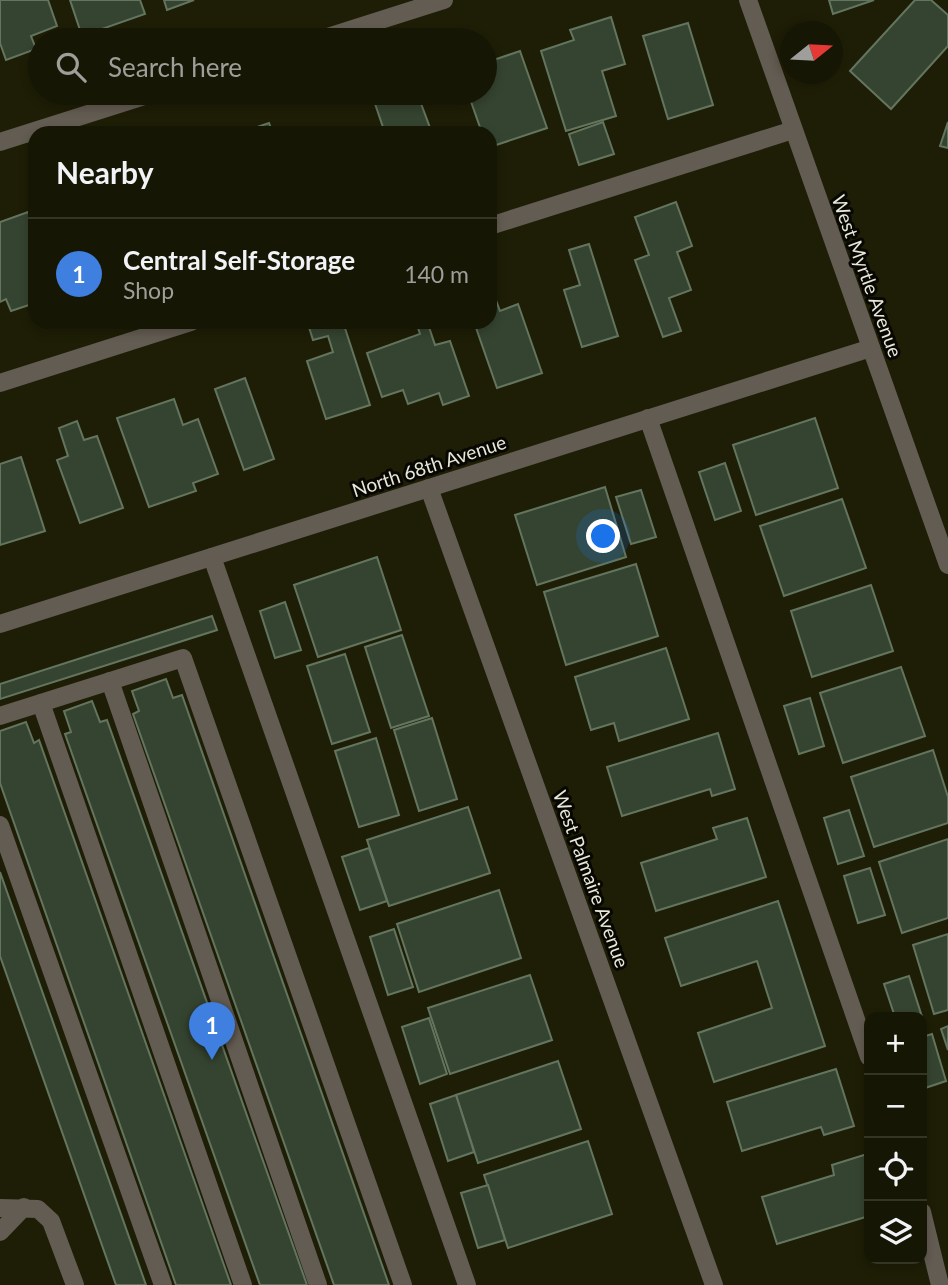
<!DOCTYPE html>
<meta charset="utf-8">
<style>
:root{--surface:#161604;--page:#232313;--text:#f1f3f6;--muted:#9e9f9a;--line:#353526;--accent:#89bafc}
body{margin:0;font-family:Lato,sans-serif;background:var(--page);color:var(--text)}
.controls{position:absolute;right:21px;bottom:21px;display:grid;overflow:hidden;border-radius:14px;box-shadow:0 4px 10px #0003}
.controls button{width:63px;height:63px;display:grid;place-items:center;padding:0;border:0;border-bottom:2px solid var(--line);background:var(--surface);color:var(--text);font:35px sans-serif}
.compass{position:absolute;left:780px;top:21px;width:63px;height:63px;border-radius:50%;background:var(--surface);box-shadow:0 4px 10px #0003;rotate:72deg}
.you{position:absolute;left:604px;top:537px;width:24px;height:24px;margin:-18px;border:5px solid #fff;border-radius:50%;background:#1a73e8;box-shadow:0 0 0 10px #1a73e833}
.badge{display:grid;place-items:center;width:46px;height:46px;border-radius:50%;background:var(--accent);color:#fff;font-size:23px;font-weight:700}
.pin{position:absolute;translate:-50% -58px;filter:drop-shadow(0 2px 4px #0008)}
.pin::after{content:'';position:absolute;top:37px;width:24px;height:21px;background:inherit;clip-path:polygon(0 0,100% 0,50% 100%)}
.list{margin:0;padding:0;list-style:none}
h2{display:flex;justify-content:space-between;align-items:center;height:91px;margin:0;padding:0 28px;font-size:30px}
h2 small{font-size:23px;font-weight:400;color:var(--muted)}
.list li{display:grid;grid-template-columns:46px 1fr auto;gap:21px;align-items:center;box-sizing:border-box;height:112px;padding:0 28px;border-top:2px solid var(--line)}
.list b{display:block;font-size:26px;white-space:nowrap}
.list p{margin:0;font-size:23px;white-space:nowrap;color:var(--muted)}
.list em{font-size:23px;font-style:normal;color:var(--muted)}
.icon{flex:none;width:38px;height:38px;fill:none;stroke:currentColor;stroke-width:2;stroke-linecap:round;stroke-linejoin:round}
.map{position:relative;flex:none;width:948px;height:1285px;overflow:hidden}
.search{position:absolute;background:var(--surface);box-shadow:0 4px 10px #0003;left:28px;top:28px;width:469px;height:77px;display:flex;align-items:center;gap:18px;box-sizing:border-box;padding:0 24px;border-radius:38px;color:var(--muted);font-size:26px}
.panel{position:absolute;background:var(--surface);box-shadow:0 4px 10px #0003;left:28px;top:126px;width:469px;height:203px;border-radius:21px}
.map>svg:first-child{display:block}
.building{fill:#354430;stroke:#64755f;stroke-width:2}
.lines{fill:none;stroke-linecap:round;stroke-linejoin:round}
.minor{stroke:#635c52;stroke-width:18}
.labels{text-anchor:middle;stroke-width:6;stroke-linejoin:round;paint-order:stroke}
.street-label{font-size:19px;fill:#e8e9da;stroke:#080702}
</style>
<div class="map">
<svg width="948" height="1285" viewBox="0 0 948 1285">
<rect width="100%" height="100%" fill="#1e1e06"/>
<g class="building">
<polygon points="0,0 48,0 57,26 31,36 36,49 6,60 0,43"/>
<polygon points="70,0 140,0 145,14 82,36"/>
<polygon points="164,0 194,0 167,10"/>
<polygon points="829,0 874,0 833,14"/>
<polygon points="915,0 931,0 948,15 948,46 891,109 850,71"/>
<polygon points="611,17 625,64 602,71 616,116 566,131 541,51 574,40 570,30"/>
<polygon points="688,23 713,105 668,119 643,36"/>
<polygon points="520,51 547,128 490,147 490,133 482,133 468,93 485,93 485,63"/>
<polygon points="380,93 417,93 432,133 385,133 372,95"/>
<polygon points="603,122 614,154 579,165 569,134"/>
<polygon points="948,122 948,148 940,146"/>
<polygon points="269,123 273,133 240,133"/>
<polygon points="676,202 692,246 677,252 691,290 669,298 681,331 663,337 635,260 649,255 635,217"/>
<polygon points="28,212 35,232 35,303 11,311 6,299 0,302 0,222"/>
<polygon points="589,244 618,336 582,347 564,290 580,285 569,250"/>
<polygon points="494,295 500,311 518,304 542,373 497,388 474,322 490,322 490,296"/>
<polygon points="313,322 343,322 370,405 326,419 307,361 333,352 328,336 313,340 308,324"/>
<polygon points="416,322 441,322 429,327 435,345 450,341 469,396 443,405 439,393 408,404 403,390 382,397 367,353 420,334"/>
<polygon points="245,378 274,459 244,470 215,389"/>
<polygon points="174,399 183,425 198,419 218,474 193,483 196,491 149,507 117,418"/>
<polygon points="815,418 838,488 756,515 733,445"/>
<polygon points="77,421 84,440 97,436 123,508 80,523 57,460 68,456 59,428"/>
<polygon points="21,457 45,531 0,545 0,464"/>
<polygon points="725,463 741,511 715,520 699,472"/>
<polygon points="605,487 626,557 537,585 515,515"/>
<polygon points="641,490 656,537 631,544 616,497"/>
<polygon points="842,499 866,568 784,596 760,526"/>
<polygon points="377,557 401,630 318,657 294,585"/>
<polygon points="636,564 658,636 566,665 544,592"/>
<polygon points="871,585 893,651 812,677 791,611"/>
<polygon points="285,602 301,650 275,658 260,611"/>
<polygon points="212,616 217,630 0,699 0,684"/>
<polygon points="402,635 429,716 391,728 365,647"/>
<polygon points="666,648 689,719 619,741 614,723 591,730 575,677"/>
<polygon points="345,654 370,732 332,744 307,666"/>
<polygon points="901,667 925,736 843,763 820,693"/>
<polygon points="166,679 173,698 182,695 389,1285 334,1285 133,714 139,711 132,691"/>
<polygon points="810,698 824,746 799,754 784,706"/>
<polygon points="92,701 100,722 107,720 307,1285 260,1285 65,734 71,732 64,711"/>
<polygon points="432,718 457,799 419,811 394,730"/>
<polygon points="26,722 34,743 39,740 231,1285 176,1285 0,783 0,731"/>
<polygon points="718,733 735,789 712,796 710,789 622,816 607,767"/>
<polygon points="376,738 399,815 359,827 335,751"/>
<polygon points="933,750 948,797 948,823 874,847 851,777"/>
<polygon points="468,807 490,873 389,906 367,840"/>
<polygon points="849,810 864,856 838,864 824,818"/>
<polygon points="747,818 766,877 656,911 641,863 717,839 713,828"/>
<polygon points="948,839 948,918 902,933 879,862"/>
<polygon points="369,848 387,901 360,910 342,857"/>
<polygon points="870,868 885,915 858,923 844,876"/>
<polygon points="0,872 146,1285 116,1285 0,956"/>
<polygon points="499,890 521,958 419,992 397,924"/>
<polygon points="778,901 825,1046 714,1082 698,1033 772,1008 757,961 681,986 665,938"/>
<polygon points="394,929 413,987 388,995 370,937"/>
<polygon points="948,934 948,1010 934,1014 913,945"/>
<polygon points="530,975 552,1040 450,1074 428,1008"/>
<polygon points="909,976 924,1023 922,1024 922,1017 895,1017 884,984"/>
<polygon points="429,1018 447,1074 420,1084 402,1027"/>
<polygon points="948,1026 948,1050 941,1029"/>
<polygon points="932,1034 946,1081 922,1089 922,1037"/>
<polygon points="558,1061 581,1129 478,1163 456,1095"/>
<polygon points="836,1069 854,1126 824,1135 821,1127 742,1151 727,1102"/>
<polygon points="456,1095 474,1152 448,1161 430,1104"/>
<polygon points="588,1141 612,1214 508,1248 484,1175"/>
<polygon points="867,1154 869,1216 777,1244 762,1197 834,1175 832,1165"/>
<polygon points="488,1185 505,1240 478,1248 461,1193"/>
</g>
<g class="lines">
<g class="minor">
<polyline points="748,0 948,565"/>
<polyline points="318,40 444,0"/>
<polyline points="0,142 154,93"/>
<polyline points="490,226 793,130"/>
<polyline points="0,383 191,322"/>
<polyline points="648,418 869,1057"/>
<polyline points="429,488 714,1285"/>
<polyline points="212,557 467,1285"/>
<polyline points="0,624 871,348"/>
<polyline points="110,681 318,1285"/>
<polyline points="41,703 243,1285"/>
<polyline points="0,716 183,658 403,1285"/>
<polyline points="0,825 163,1285"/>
<polyline points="0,1208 38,1209 51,1221 75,1285"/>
<polyline points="922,1212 940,1285"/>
<polyline points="0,1232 24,1207"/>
</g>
</g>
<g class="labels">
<g class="street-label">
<text transform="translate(867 276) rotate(70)" y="7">West Myrtle Avenue</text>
<text transform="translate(429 466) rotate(-18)" y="7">North 68th Avenue</text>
<text transform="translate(591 879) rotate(70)" y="7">West Palmaire Avenue</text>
</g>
</g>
</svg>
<div class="controls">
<button>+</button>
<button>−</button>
<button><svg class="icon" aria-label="locate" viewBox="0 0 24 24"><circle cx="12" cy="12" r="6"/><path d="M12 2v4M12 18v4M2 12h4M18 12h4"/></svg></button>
<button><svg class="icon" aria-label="layers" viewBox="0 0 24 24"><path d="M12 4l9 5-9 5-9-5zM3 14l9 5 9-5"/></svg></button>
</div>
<svg class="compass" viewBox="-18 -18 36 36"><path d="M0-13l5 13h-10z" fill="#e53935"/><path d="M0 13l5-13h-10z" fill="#9e9f9a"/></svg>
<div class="you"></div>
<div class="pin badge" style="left:212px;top:1060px;background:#3f7fe0">1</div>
<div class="search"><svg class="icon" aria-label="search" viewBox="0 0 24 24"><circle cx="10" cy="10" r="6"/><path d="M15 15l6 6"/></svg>Search here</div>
<section class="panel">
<h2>Nearby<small></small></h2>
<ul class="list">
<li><span class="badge" style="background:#3f7fe0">1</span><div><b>Central Self-Storage</b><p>Shop</p></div><em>140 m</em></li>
</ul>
</section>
</div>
